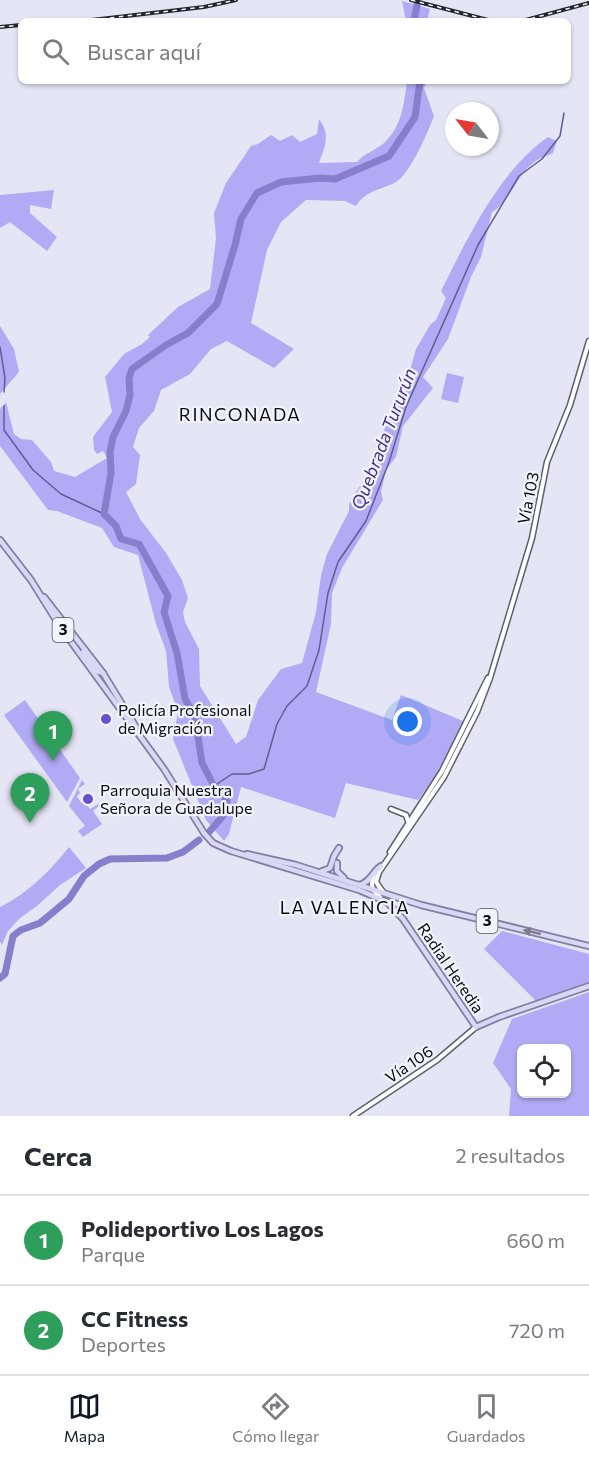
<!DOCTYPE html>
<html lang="es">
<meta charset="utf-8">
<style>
:root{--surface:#fff;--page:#f2f2f3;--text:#2b2b33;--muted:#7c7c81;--line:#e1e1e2;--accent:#111827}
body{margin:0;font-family:Commissioner,sans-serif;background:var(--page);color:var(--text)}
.controls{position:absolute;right:18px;bottom:18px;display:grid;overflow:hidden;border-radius:9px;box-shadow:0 2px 4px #0004}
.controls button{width:54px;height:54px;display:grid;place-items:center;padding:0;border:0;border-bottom:2px solid var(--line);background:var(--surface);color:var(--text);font:30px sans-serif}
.compass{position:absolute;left:445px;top:102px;width:54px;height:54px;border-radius:50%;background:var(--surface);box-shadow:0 2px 4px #0004;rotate:301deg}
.you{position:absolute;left:408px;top:722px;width:21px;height:21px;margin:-15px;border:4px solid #fff;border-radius:50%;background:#1a73e8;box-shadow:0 0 0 9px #1a73e833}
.badge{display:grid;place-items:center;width:39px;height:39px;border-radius:50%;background:var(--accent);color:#fff;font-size:20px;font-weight:700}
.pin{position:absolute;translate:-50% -50px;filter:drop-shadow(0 2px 3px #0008)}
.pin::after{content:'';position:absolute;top:32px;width:21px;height:18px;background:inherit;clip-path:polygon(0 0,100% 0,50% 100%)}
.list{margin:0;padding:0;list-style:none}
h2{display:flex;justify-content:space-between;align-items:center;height:78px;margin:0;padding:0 24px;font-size:26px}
h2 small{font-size:20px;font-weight:400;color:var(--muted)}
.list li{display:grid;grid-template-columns:39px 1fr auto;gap:18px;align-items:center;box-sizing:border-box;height:90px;padding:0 24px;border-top:2px solid var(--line)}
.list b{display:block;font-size:22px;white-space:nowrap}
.list p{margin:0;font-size:20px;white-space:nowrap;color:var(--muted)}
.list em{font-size:20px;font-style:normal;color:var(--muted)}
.icon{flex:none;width:33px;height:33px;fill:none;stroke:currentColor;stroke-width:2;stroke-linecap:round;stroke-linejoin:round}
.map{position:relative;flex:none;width:589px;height:1116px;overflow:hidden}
.search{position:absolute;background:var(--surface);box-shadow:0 2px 4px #0004;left:18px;right:18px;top:18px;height:66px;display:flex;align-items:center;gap:15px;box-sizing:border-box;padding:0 21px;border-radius:9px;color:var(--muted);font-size:22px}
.sheet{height:258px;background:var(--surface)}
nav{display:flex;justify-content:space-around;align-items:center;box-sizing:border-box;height:84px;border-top:2px solid var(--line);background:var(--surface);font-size:16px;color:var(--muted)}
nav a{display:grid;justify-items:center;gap:3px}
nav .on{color:var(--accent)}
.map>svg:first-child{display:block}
.green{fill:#b1abf5;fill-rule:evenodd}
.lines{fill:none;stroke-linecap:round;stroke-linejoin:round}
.stream{stroke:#625c94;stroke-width:1.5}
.river{stroke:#877fcc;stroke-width:7}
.secondary-casing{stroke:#5f5e6c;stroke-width:7}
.primary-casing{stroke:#817ea1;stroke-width:8}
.secondary{stroke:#fff;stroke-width:4}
.primary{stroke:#d9d7f5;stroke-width:4.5}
.rail-casing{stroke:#27262d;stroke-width:4}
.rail{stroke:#f3f3fd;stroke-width:1.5;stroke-dasharray:4.5;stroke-linecap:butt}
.oneway{fill:#7d7c8f}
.poi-dot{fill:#6850ca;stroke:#f3f3fd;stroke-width:2}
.labels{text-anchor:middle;stroke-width:4.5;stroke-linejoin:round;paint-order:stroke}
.shield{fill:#f3f3fd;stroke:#525158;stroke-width:1.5}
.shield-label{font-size:15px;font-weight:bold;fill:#0d0c12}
.street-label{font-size:16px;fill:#0d0c12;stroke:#f3f3fd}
.poi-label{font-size:16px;fill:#0d0c12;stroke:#f3f3fd;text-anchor:start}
.neighbourhood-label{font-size:18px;letter-spacing:1.5px;fill:#0d0c12;stroke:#f3f3fd}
.water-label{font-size:18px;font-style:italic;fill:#44318d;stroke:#f3f3fd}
</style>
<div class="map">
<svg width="589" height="1116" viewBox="0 0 589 1116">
<rect width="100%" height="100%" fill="#e6e5f6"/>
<g class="green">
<polygon points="402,1 430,9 427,21 406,21"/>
<path d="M 407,81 L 427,81 L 424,88 L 434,116 C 428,132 410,174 396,182 C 381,190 366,190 356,206 L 345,201 L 306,200 L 281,222 L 267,250 L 251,323 L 294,349 L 274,368 L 227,341 L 211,349 L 190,374 L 161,390 L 154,411 L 139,428 L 133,447 L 140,455 L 136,484 L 126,492 L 140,519 L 166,553 L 182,580 L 188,598 L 183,612 L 185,622 L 199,649 L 200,686 L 236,744 L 246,737 L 258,700 L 281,669 L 302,663 L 316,612 L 321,575 L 327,554 L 349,511 L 349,504 L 380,453 L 386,421 L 403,396 L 416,349 L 430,325 L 436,320 L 446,298 L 441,291 C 467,239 499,171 548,137 L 557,141 L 553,153 C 548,156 541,157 536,161 C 516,174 512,200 492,212 L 481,257 L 471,277 L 448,339 L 423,377 L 433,388 L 403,426 L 396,457 L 386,470 L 381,492 L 383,500 L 342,568 L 332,593 L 331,624 L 316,692 L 392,720 L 401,695 L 463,721 L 438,772 L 418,800 L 346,783 L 335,818 L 241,787 L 229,834 L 224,841 L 206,820 L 173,739 L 178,712 L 169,687 L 166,651 L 156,624 L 138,555 L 114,547 L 102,528 L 57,511 L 48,510 L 0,446 L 0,409 L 6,402 L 14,434 L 21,439 L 32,440 L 51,462 L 54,471 L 75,477 L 107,458 L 103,451 L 97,454 L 94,450 L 93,437 L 112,412 L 105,377 L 124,354 L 142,344 L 150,337 L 148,335 L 178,307 L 210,289 L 216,238 L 214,213 L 226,183 L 251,146 L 258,144 L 271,135 L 280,141 L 292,135 L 300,142 L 317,134 L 319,119 C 331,135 325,146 319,163 L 357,162 C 364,153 375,151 384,143 C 402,126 404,104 407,81 Z"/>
<polygon points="54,190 51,209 30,205 30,213 57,237 47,251 10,222 0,228 0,195"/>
<polygon points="0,326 14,349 19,372 0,394"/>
<polygon points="447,373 464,377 458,403 441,399"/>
<polygon points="25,700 80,778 67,802 4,715"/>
<polygon points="82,780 85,784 78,789 80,793 77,796 81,803 84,801 90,809 100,803 101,804 93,811 102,824 83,837 78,831 85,826 69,806"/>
<path d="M 69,847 L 86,868 L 60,885 L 37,906 L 20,918 L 8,931 L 2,945 L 0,941 L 0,907 C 27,894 51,870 69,847 Z"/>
<polygon points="502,931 589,954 589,982 536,1001 484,949"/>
<path d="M 589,992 L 589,1116 L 509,1116 L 511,1089 L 493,1063 L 512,1019 ZM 522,1048 L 566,1048 L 566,1094 L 522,1094 Z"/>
</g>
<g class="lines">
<g class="stream">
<polyline points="0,347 5,378 4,392"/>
<polyline points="4,406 4,430 33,470 61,494 104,514"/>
<polyline points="214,786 232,774 249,774 264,769 277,724 287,706 307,686 319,650 328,593 338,562 366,521 389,462 406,407 478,245 519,176 542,159 560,136 564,113"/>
</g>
<g class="river">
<polyline points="414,21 418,0"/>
<polyline points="209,832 223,816 227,802 221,791 214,786 202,763 195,716 185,699 177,653 164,612 168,596 139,544 121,539 116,526 104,514 111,473 110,452 113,437 126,411 130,395 129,378 132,369 166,345 188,333 217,304 235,245 241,219 257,193 281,182 320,178 335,179 389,156 415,117 420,81"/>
<polyline points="0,978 5,974 13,936 21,930 40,923 69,899 84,876 99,864 110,859 167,858 183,852 199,840"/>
</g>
<g class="secondary-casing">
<g id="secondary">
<polyline points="391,809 406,815 408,821"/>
<polyline points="390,852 442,771 488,678"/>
<path d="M 374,875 C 370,885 372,891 380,897"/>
<polyline points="383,892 376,882 379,872 444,777 477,712 490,678 532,538 547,462 570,405 589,341"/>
<polyline points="353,1116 437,1060 476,1027"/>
</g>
</g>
<g class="primary-casing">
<g id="primary">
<polyline points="0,540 31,580 61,628 164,769 204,833 213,843 231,851 359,890 387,902 403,919 476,1027 499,1017 589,986"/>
<polyline points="44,597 103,673 136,727"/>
<polyline points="83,652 97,671 103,673"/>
<polyline points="247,854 296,865 421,905 589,946"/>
<polyline points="337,863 337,871 344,878"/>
<polyline points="320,872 330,868 334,856 339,848"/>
<path d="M 359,885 C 370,883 373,871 381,866"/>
</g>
</g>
<use href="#secondary" class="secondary"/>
<use href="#primary" class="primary"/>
<g class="rail-casing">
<g id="rail">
<polyline points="411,0 492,21"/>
<polyline points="83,21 204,7 236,0"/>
<polyline points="522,21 589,3"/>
<polyline points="0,27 21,25"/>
</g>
</g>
<use href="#rail" class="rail"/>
</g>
<defs><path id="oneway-solid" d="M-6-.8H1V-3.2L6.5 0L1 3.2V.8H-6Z" transform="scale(1.5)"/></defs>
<use class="oneway" href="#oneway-solid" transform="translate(532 932) rotate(-167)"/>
<g class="poi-dot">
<circle cx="106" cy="719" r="6"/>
<circle cx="88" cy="799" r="6"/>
</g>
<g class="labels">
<g class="shield">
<rect x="52.5" y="618" width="21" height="24" rx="4.5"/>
<rect x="476.5" y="909" width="21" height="24" rx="4.5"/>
</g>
<g class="shield-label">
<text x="63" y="635">3</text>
<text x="487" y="926">3</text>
</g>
<g class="street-label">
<text transform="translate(528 498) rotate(-79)" y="6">Vía 103</text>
<text transform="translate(451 968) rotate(56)" y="6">Radial Heredia</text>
<text transform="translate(409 1064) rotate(-34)" y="6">Vía 106</text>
</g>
<g class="poi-label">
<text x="118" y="716">Policía Profesional<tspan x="118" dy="18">de Migración</tspan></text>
<text x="100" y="796">Parroquia Nuestra<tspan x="100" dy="18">Señora de Guadalupe</tspan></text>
</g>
<g class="neighbourhood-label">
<text x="240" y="421">RINCONADA</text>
<text x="345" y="914">LA VALENCIA</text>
</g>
<g class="water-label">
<text transform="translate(384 439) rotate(-69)" y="6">Quebrada Tururún</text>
</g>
</g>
</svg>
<div class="controls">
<button><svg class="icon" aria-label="locate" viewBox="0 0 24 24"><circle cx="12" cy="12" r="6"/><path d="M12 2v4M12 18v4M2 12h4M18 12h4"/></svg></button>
</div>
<svg class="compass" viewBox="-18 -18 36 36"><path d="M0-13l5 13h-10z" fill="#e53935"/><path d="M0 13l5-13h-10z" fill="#7c7c81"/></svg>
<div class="you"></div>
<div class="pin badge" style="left:53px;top:761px;background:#2e9e5b">1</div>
<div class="pin badge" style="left:30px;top:823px;background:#2e9e5b">2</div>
<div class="search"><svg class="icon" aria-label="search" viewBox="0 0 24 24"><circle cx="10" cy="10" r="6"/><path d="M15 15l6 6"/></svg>Buscar aquí</div>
</div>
<section class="sheet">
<h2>Cerca<small>2 resultados</small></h2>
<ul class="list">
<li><span class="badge" style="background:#2e9e5b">1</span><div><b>Polideportivo Los Lagos</b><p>Parque</p></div><em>660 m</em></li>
<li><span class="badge" style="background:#2e9e5b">2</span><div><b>CC Fitness</b><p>Deportes</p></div><em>720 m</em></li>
</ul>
</section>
<nav>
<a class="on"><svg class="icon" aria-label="map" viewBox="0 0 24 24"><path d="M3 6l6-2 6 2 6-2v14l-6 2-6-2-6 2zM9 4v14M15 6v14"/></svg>Mapa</a>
<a><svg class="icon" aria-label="directions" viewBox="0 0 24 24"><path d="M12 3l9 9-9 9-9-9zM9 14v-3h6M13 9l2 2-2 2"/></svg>Cómo llegar</a>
<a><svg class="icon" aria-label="saved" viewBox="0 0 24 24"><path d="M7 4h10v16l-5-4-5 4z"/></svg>Guardados</a>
</nav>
